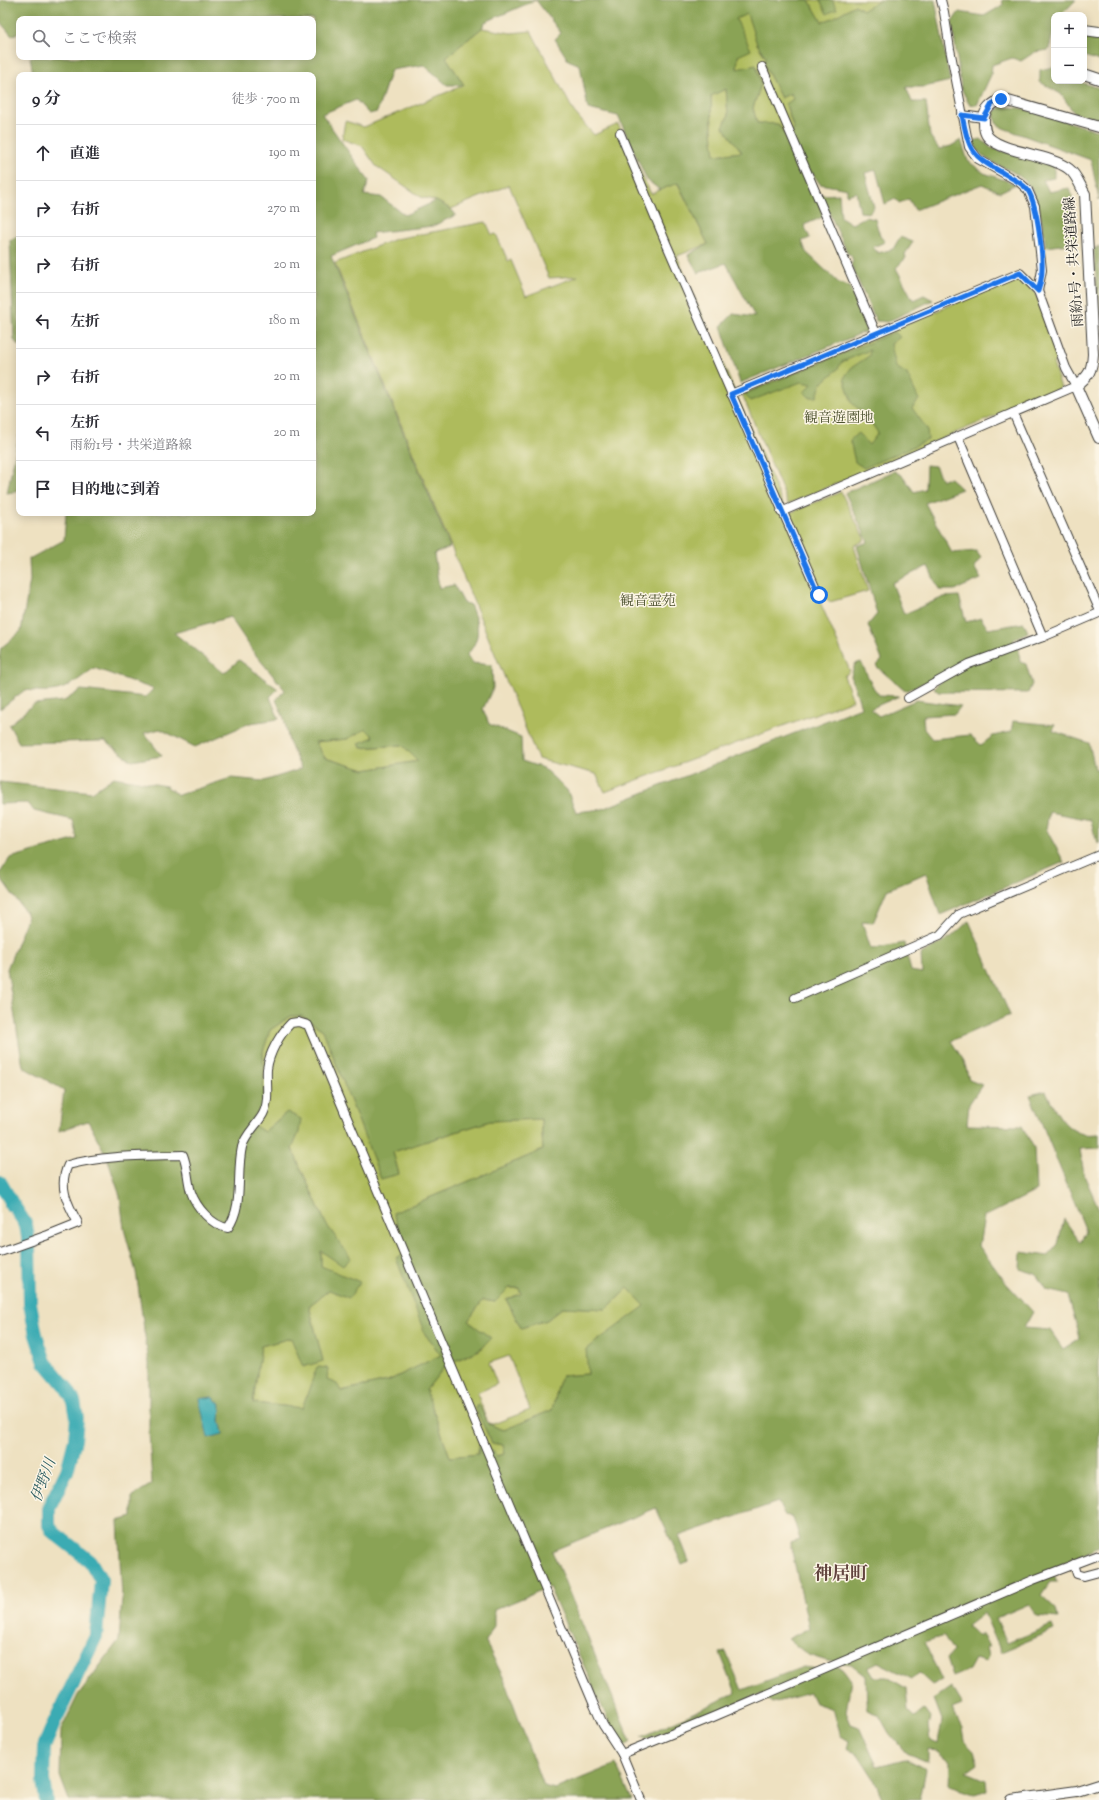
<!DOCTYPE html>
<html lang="ja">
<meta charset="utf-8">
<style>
:root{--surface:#fff;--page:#f7f7f7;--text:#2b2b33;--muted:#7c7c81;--line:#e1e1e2}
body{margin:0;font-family:"Sorts Mill Goudy","Noto Serif JP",serif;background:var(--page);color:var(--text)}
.controls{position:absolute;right:12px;top:12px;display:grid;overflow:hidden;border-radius:8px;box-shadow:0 2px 10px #0003}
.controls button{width:36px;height:36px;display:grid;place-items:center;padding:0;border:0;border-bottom:1px solid var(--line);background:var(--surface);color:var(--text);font:20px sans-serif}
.stop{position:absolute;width:12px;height:12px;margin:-9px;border:3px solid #1a73e8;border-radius:50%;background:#fff}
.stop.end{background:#1a73e8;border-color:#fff;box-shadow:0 1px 4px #0008}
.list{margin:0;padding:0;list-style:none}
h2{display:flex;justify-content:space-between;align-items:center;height:52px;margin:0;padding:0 16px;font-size:17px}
h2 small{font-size:13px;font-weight:400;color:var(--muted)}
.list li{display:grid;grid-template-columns:26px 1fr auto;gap:12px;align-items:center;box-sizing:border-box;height:56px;padding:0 16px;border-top:1px solid var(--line)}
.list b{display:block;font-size:15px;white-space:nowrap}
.list p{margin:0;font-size:13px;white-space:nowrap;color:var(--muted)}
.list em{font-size:13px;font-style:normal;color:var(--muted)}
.icon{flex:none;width:22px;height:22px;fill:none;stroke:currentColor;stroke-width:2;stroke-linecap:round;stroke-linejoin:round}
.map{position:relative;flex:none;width:1099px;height:1800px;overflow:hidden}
.search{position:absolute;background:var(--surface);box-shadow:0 2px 10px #0003;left:16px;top:16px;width:300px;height:44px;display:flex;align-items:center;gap:10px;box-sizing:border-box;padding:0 14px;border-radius:8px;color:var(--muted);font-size:15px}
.panel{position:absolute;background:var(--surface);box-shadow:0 2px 10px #0003;left:16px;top:72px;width:300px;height:444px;border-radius:8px}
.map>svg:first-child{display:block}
.green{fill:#aebb5c;stroke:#656c3c;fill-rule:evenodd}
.forest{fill:#8aa354;stroke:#536038;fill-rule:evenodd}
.water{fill:#3aabb3;stroke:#2b6468}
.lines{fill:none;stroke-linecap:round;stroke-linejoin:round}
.river{stroke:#3aabb3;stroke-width:14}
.minor-casing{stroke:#3c3a35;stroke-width:10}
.tertiary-casing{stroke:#3c3a35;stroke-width:12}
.minor{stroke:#fff;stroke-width:8}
.tertiary{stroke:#fff;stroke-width:10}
.route{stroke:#1a73e8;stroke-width:5}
.labels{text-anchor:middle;stroke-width:3;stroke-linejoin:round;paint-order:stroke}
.street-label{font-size:14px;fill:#1c1c1c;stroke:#fcf5e5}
.park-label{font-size:14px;fill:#4f5432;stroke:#fcf5e5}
.water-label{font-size:15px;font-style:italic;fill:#2a5c60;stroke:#fcf5e5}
.district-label{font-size:18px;font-weight:bold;fill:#62443f;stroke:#fcf5e5}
</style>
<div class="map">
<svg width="1099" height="1800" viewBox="0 0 1099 1800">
<rect width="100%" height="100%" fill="#fcf5e5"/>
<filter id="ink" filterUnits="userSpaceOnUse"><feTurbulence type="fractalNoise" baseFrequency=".025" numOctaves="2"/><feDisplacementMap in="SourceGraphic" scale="8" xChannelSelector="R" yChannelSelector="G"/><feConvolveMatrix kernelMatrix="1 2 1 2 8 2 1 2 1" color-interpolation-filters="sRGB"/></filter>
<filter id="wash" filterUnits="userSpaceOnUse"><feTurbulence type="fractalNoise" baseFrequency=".012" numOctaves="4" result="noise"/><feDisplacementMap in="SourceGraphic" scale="16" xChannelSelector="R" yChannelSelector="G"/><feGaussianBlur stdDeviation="0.9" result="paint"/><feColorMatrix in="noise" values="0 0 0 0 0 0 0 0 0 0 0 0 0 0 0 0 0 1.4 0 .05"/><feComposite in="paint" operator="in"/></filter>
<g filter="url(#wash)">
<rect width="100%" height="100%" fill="#eee1c1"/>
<g class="green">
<polygon points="809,0 881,0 881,1 863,10 855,5 833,18 822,22"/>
<polygon points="747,13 757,44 766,58 768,72 781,98 791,93 793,99 786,105 794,130 785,135 778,124 757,123 753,108 761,84 737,70 738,56 735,19"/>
<polygon points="482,28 511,33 531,31 574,112 594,135 618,124 651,194 677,182 708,244 677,256 787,514 841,492 865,540 854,546 868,591 830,602 827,599 820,602 850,671 844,676 853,700 605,792 596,774 538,759 335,263 395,239 486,222 492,235 496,234 508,261 511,260 526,296 578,276 549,278 509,185 451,209 436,201 421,197 376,166 362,146 342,139 345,121 364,127 464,85 446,57"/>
<polygon points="726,88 728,116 723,127 743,152 715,155 712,132 711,95"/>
<polygon points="1019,276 1036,294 1060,359 1053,363 1061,388 788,504 742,394"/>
<polygon points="366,729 374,737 361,748 402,745 418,761 365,770 325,758 315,742 347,739"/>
<polygon points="291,1016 302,1016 323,1030 381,1178 399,1174 393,1152 490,1121 541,1119 543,1150 393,1213 409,1253 397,1258 425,1334 441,1355 388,1381 340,1391 302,1408 253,1403 261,1346 291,1338 323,1361 309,1306 329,1290 321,1266 321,1250 350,1258 326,1224 292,1149 299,1132 287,1112 264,1132 249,1122 264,1104 263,1051 270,1030"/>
<path d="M 509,1288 L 519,1288 L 521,1294 L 506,1299 L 521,1328 L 547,1320 L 563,1307 L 606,1309 L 628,1288 L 646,1306 L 587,1349 L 588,1374 L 561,1376 L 552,1410 L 504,1430 L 488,1424 L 479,1406 L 475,1408 L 492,1443 L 503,1445 L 505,1454 L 497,1456 L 485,1443 L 479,1445 L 478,1454 L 450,1457 L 426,1390 L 446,1365 L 480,1350 L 490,1338 L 468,1321 L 483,1300 L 495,1302 ZM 509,1356 L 530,1410 L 493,1424 L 488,1423 L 477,1393 L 497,1384 L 489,1363 Z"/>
</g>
<g class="forest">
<path d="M 3,0 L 809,0 L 822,22 L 833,18 L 855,5 L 863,10 L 881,0 L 935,0 L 950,81 L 924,87 L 906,87 L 912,102 L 926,102 L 930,136 L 939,149 L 951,146 L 961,140 L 968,161 L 984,173 L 1016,184 L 1000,192 L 982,184 L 915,210 L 909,199 L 899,203 L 895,199 L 885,204 L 876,170 L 865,173 L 874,207 L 869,213 L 860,212 L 856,192 L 847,195 L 847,189 L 820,184 L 810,170 L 823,217 L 804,225 L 810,238 L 802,241 L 806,252 L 839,283 L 849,286 L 867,331 L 740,383 L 721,326 L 733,314 L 755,317 L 726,263 L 698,273 L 688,255 L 708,244 L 678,183 L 660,190 L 647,180 L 618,116 L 588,109 L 580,65 L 568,60 L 555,39 L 561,33 L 536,0 L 485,22 L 482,28 L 446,57 L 464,85 L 447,85 L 424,65 L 391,70 L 377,112 L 369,114 L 356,100 L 322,114 L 369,181 L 364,195 L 381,197 L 405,215 L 436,201 L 451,209 L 456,215 L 433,226 L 372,233 L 373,238 L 331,256 L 450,547 L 434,554 L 439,588 L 454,585 L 464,603 L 470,605 C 479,625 482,637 467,655 L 472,663 L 492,665 L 493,688 L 483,709 L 489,724 L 521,737 L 522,761 L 543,768 L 567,790 L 576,812 L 602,809 L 861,707 L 851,676 L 855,664 L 861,662 L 873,687 L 879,695 L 899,696 L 870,709 L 879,716 L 916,700 L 961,706 L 955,714 L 923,716 L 924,729 L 932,739 L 970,735 L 981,745 L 993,736 L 1011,732 L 1013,721 L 1055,725 L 1053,731 L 1089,743 L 1095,769 L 1099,769 L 1099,844 L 1095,837 L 1091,820 L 1049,812 L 1046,829 L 1064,862 L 940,915 L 926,873 L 887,890 L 873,923 L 862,922 L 871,949 L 904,943 L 911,971 L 922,973 L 921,954 L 951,937 L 969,921 L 1010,1015 L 951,1041 L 964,1061 L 969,1080 L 982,1085 L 969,1104 L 967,1125 L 1022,1126 L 1034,1148 L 1036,1191 L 984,1217 L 979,1246 L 1006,1283 L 1033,1312 L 1024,1328 L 1050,1330 L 1063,1349 L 1080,1338 L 1068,1295 L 1046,1290 L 1036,1274 L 1020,1269 L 1021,1252 L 1048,1256 L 1058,1244 L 1064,1219 L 1080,1242 L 1086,1231 L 1030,1095 L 1046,1091 C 1054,1108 1063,1129 1083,1134 C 1088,1135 1094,1134 1099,1134 L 1099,1148 L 1080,1149 L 1084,1175 L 1099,1209 L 1099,1547 L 1050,1570 L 1058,1582 L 1050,1582 L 1041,1595 L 1056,1609 L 1058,1618 L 1037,1616 L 1029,1604 L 996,1618 L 1007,1643 L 1052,1625 L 1054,1630 L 1001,1652 L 984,1613 L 967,1626 L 978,1635 L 983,1635 L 989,1647 L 986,1648 L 988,1656 L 986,1662 L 975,1659 L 969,1670 L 952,1677 L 946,1659 L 953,1651 L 944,1636 L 924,1642 L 942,1680 L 932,1685 L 919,1673 L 912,1679 L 878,1662 L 868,1667 L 874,1677 L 887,1677 L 906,1688 L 908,1710 L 915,1717 L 924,1710 L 930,1718 L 928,1726 L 930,1741 L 938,1744 L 942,1720 L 934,1699 L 951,1687 L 962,1705 L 952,1709 L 962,1728 L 964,1740 L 974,1750 L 978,1764 L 967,1772 L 986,1780 L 987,1791 L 974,1794 L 949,1786 L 950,1761 L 938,1751 L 928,1750 L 928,1762 L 906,1753 L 889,1733 L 879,1715 L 867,1710 L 866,1676 L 851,1664 L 827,1661 L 808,1655 L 788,1639 L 809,1628 L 790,1543 L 800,1540 L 793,1517 L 784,1515 L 778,1502 L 679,1536 L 689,1561 L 682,1564 L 656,1508 L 552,1551 L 631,1742 L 624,1747 L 608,1720 L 549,1587 L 494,1610 L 494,1626 L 485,1641 L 504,1679 L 543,1786 L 555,1789 L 616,1764 L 632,1800 L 69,1800 L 60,1776 L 61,1730 L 78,1695 L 119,1640 L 122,1598 L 118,1521 L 132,1517 L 132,1496 L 152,1484 L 149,1432 L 149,1364 L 136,1272 L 124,1229 L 120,1196 L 106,1155 L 88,1121 L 59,1131 L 64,1090 L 23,1067 L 7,969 L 28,916 L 0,877 L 0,873 L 10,858 L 77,839 L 73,820 L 34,811 L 28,803 L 0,804 L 0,782 L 92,792 L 114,777 L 166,786 L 178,795 L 231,778 L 264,781 L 301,769 L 289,742 L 284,718 L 276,700 L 285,690 L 255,654 L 230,617 L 174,633 L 224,673 L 239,660 L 278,689 L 270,697 L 279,719 L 250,723 L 195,747 L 160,729 L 144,733 L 162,756 L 132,761 L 105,741 L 19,743 L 9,725 L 34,704 L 64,701 L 81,690 L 146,697 L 153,689 L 94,668 C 66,689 61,694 25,690 L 0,709 L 0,652 L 1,648 L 21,631 L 30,580 L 29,559 L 64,540 L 66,513 L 313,513 L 313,75 L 33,75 L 30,57 L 313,57 L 313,19 L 19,19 L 19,32 L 12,36 L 0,22 L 0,1 ZM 747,14 L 757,44 L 766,57 L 764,64 L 781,98 L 791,93 L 793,99 L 786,104 L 794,130 L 785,135 L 778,124 L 757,123 L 753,108 L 761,84 L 756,65 L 737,69 L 738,56 L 751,50 L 736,19 ZM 726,89 L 728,116 L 723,127 L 742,152 L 715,155 L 712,132 L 711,96 ZM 366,729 L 374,737 L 359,743 L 361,748 L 402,745 L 418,761 L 365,770 L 325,758 L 315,742 L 347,739 ZM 291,1016 L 302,1016 L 323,1030 L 381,1179 L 399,1174 L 393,1152 L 490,1121 L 541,1119 L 543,1150 L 393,1213 L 408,1253 L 396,1258 L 425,1334 L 441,1355 L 388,1381 L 341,1391 L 337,1384 L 327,1380 L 328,1368 L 317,1367 L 302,1408 L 253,1403 L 261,1346 L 291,1338 L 303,1367 L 323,1361 L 309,1306 L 329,1290 L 349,1298 L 360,1282 L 321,1266 L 321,1251 L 343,1266 L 351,1258 L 326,1224 L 292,1149 L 299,1132 L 301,1119 L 287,1112 L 264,1132 L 249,1122 L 264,1104 L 263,1052 L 270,1030 ZM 509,1288 L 519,1288 L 521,1294 L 506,1299 L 521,1328 L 547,1320 L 563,1307 L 606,1309 L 628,1288 L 645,1306 L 586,1349 L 588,1374 L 561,1376 L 552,1410 L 504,1430 L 488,1424 L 479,1405 L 475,1408 L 492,1443 L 503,1445 L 505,1454 L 497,1456 L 485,1443 L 479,1445 L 478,1454 L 450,1457 L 426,1390 L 446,1365 L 480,1349 L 491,1338 L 468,1321 L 483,1300 L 495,1302 ZM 212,1397 L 220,1405 L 220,1420 L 223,1434 L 199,1399 Z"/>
<polygon points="820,0 832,0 837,9 827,14"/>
<polygon points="1002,0 1076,0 1061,15 1054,15 1054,29 1049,50 1035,52 1021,61 1012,58 992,65 991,75 977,105 969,104 961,88 952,22 959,12 984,16 1003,5"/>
<polygon points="1092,36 1099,39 1099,61 1084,56 1084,39"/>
<polygon points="1054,67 1054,81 1076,81 1099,88 1099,119 1074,113 1061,94 1040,82 1040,70"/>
<polygon points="1001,107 1020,108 1099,131 1099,200 1091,160 1003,128 996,123 994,112"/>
<path d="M 981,139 L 991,148 L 1054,166 L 1054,178 L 1043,180 L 1049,192 L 1069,188 L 1073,199 L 1076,243 L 1046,247 C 1043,228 1040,197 1026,182 C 1008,163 983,167 973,141 Z"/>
<polygon points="839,194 841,217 852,224 865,217 875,219 880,236 885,242 873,247 878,253 893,249 900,237 913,242 905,254 906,258 896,268 913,300 924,295 933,300 887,322 876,321 851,265 853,261 851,255 848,254 821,195"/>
<polygon points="19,235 19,346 14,340 10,240"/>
<polygon points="1099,246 1099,320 1094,249"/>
<polygon points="895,332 900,337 891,344 896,367 907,374 919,400 912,408 927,429 928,440 864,468 855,462 850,440 858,433 869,445 878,433 868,418 852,403 844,378 851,368 869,356 870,350 842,362 837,370 821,384 817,397 809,397 804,392 812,384 801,382 750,401 745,394"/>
<polygon points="19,435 19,491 7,493"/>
<polygon points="926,465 935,466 942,480 950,478 962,489 925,503 952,553 976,551 981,558 974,567 981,579 955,590 939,590 928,566 892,583 904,614 944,597 959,596 966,622 981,618 988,629 1024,623 1028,632 1013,640 1019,650 1020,662 1026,664 1032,684 1028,693 938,692 934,688 950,672 905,691 876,666 882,660 868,625 877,614 857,546 868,542 845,493 894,471 903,476 914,492 925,489"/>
<polygon points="726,1652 742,1690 803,1667 819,1669 831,1664 843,1669 851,1680 846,1712 851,1724 859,1727 877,1766 905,1759 926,1769 920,1800 883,1800 873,1777 858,1754 847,1749 849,1741 841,1736 833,1709 815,1703 810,1693 772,1703 761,1694 647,1739 641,1737 736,1693 720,1653"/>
</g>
<polygon class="water" points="212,1397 221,1405 220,1420 223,1434 208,1438 199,1399"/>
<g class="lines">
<polyline class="river" points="0,1182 12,1203 11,1205 14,1206 26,1225 29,1243 30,1303 36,1335 45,1362 66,1387 74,1401 77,1418 75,1440 67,1471 49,1507 49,1525 53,1532 90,1561 101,1580 96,1636 54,1723 44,1747 43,1780 46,1800"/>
</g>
</g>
<g filter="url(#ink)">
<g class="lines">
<g class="minor-casing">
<g id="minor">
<polyline points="941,0 944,12 950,49 969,147 978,159 1019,182 1028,190 1035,206 1042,270 1038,291"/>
<polyline points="762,67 876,333"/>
<polyline points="962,115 983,118"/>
<polyline points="620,133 666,243 819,595"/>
<polyline points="731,394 1020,273 1038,291 1066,368 1076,386 781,512"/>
<polyline points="1013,413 1099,609"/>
<polyline points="958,437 1043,637"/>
<polyline points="908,698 969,664 1043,637 1099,613"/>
<polyline points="795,998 940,935 959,914 1099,855"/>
<path d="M 0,1252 L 48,1235 L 78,1223 C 67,1203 58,1186 68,1165 C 104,1155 145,1156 183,1155 C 188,1167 187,1179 191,1192 C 196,1207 212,1226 228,1228 C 244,1205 236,1174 242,1147 C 245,1135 257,1125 263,1114 C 270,1101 266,1083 267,1069 C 269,1053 280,1034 291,1023 L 298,1022 L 308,1025 L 594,1705 L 603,1725 L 622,1754 L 641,1800"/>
<polyline points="1074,1564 1077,1574 1084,1576 1099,1572"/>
<polyline points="622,1754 713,1717 1033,1580 1099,1555"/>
</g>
</g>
<g class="tertiary-casing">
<g id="tertiary">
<polyline points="1084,30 1099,32"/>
<polyline points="1084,74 1099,79"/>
<path d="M 1099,127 L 1001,99 C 992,104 983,110 984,121 C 984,127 984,133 989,138 C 1005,153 1049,154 1069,169 C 1077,175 1080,186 1085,194 L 1093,354 C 1092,371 1089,376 1076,386 L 1099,438"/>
<polyline points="1011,1800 1077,1791 1099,1784"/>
</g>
</g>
<use href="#minor" class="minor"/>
<use href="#tertiary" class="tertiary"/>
</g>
</g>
<g class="lines" filter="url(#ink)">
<path class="route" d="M 819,595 L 731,394 L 1020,273 L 1038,291 C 1040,285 1042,277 1042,270 C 1043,254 1037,199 1026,188 C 1019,181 1011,178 1003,173 C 971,156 969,150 962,115 L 984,118 L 992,104 L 1001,99"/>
</g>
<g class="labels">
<g class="street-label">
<text transform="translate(1073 262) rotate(-94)" y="5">雨紛1号・共栄道路線</text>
</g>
<g class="park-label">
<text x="839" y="422">観音遊園地</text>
<text x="648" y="605">観音霊苑</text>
</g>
<g class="water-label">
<text transform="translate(43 1480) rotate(-70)" y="5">伊野川</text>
</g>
<g class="district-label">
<text x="841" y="1579">神居町</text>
</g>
</g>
</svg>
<div class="controls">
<button>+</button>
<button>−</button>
</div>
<div class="stop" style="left:819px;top:595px"></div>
<div class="stop end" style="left:1001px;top:99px"></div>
<div class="search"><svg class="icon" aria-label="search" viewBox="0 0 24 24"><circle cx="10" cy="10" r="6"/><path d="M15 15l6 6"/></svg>ここで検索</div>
<section class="panel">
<h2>9 分<small>徒歩 · 700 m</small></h2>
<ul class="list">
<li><svg class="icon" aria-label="ahead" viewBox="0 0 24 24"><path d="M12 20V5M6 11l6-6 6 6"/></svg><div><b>直進</b></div><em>190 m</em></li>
<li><svg class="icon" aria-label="right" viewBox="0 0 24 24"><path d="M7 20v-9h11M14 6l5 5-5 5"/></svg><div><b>右折</b></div><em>270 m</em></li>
<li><svg class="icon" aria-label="right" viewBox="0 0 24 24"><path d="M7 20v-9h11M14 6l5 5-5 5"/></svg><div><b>右折</b></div><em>20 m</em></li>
<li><svg class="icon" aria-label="left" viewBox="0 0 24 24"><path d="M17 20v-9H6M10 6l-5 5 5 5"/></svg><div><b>左折</b></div><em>180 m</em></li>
<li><svg class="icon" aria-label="right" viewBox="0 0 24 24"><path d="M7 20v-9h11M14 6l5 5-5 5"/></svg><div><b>右折</b></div><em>20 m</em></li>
<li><svg class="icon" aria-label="left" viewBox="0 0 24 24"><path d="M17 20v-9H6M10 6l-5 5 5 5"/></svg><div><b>左折</b><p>雨紛1号・共栄道路線</p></div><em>20 m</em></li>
<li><svg class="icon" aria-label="arrive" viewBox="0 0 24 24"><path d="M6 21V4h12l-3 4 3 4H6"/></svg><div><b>目的地に到着</b></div></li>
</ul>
</section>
</div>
